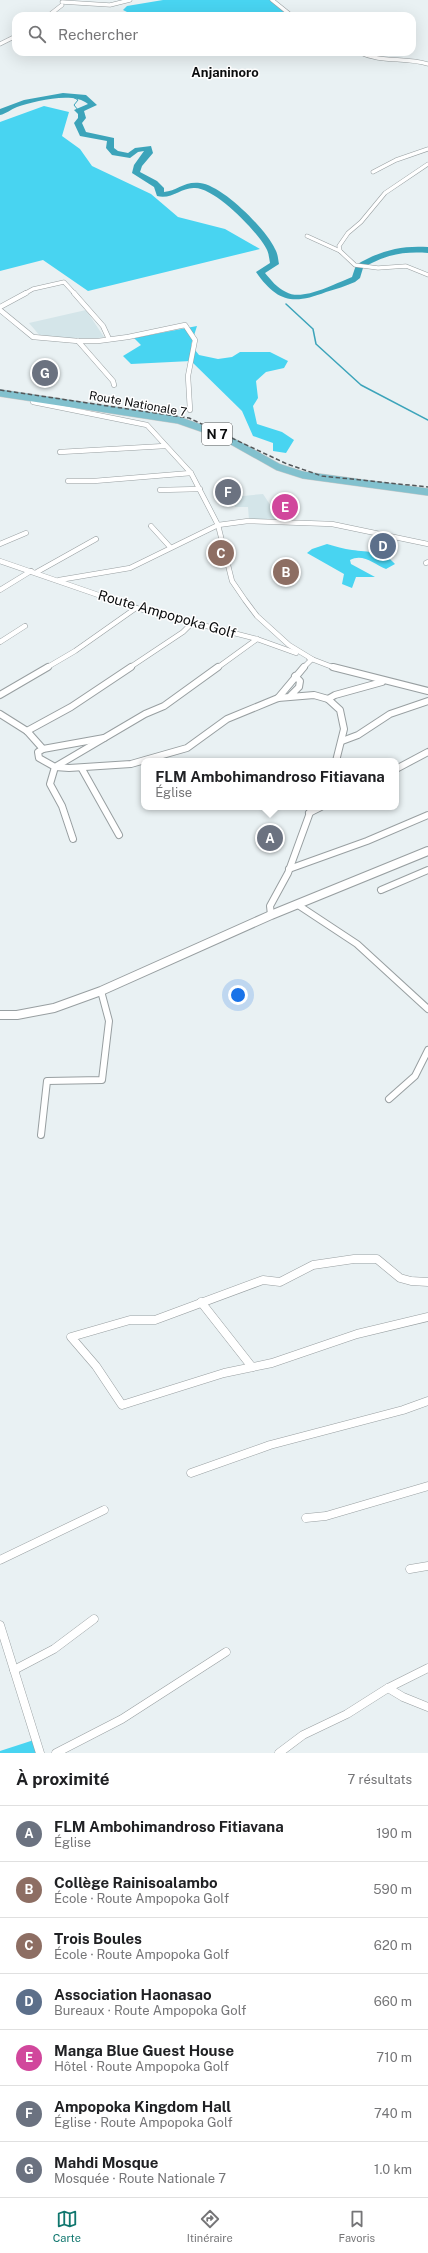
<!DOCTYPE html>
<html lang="fr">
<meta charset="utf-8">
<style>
:root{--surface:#fff;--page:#f2f2f2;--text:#202124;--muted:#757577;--line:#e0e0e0;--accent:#0f766e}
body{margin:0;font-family:"Public Sans",sans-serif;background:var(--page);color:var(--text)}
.you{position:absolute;left:238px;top:995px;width:14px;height:14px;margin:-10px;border:3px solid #fff;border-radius:50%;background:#1a73e8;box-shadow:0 0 0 6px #1a73e833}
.badge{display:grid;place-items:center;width:26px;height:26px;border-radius:50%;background:var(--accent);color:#fff;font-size:13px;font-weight:700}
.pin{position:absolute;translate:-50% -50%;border:2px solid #fff;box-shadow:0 1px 4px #0006}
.popup{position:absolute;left:141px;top:758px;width:258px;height:52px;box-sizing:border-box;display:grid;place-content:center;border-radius:8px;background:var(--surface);filter:drop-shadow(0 1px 3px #0005);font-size:13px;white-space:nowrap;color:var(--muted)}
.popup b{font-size:15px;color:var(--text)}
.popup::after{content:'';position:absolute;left:50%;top:100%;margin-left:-8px;border:8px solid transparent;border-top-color:var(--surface)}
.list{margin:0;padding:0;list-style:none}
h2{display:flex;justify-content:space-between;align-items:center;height:52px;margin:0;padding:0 16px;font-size:17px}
h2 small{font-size:13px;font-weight:400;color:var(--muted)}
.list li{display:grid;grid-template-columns:26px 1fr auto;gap:12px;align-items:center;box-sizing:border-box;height:56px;padding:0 16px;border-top:1px solid var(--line)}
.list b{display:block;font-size:15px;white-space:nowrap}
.list p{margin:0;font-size:13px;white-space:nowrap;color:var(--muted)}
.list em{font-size:13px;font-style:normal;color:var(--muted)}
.icon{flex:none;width:22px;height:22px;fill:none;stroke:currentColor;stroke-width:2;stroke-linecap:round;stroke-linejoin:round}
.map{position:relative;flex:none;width:428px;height:1753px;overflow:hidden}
.search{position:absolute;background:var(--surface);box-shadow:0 4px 16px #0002;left:12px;right:12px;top:12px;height:44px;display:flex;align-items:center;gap:10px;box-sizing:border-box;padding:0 14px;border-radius:12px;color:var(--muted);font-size:15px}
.sheet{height:444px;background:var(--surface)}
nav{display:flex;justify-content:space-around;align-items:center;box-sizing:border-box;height:56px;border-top:1px solid var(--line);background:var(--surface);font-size:11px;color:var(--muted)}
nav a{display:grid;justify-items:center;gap:2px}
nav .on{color:var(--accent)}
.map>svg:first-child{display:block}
.built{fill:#d4e5e9}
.forest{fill:#48d4f1}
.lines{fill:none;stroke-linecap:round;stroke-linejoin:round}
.stream-far1{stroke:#3ca4ba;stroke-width:1}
.stream{stroke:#3ca4ba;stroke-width:1.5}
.river{fill:#3ca4ba;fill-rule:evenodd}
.street-far3-casing{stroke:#989fa1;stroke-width:4.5}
.street-far2-casing{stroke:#989fa1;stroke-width:5.5}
.street-far1-casing{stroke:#989fa1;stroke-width:8}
.street-casing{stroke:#989fa1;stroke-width:9}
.secondary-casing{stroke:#989fa1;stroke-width:10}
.primary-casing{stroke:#c9caca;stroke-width:8}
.street-far3{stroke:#fff;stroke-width:3.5}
.street-far2{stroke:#fff;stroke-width:4.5}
.street-far1{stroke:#fff;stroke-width:6}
.street{stroke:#fff;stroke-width:8}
.secondary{stroke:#fff;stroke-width:8}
.primary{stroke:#82c1ce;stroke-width:7}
.rail{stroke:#535759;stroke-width:1.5;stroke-dasharray:4.5 2.5;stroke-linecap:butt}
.labels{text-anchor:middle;stroke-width:3;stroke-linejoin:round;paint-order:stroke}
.far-street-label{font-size:12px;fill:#0b0d0e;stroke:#fff}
.far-neighbourhood-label{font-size:13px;font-weight:bold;fill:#0b0d0e;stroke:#fff}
.shield{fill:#fff;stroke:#545656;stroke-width:1}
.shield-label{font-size:13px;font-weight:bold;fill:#0b0d0e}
.street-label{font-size:14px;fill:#0b0d0e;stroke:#fff}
</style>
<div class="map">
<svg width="428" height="1753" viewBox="0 0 428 1753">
<rect width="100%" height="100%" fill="#e9f1f3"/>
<g class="built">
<polygon points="86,310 104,337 88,340 41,337 29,323"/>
<polygon points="263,494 271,506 275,519 249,520 248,507 235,507 232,497"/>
</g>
<g class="forest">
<polygon points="163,0 272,0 292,16 135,16 123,10 127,6"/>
<polygon points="44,106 69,112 62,136 80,149 92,166 151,194 178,217 225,229 260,249 88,291 43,260 0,271 0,122"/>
<polygon points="197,326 191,345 199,355 218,359 232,357 240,352 270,352 288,361 284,368 266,372 256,381 258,398 253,406 257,424 282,432 294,440 286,453 273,451 273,443 253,436 242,411 191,361 131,364 123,356 141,345 134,338"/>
<path d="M 327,544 C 335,546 344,549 352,550 C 368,552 384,551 395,564 L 386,569 C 374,564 363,553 350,560 L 351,564 L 375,577 L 356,577 L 352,588 L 342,584 L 344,574 L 307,553 L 312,549 Z"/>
<polygon points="37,1739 39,1753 0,1753 0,1751"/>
</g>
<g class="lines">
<polyline class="stream-far1" points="71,96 78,100 74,105 78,110"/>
<polyline class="stream" points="286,304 313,329 316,344 361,385 428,420"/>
<path class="river" d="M 63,93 L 86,95 L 97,105 L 84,111 L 86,118 L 82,123 L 86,132 L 114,138 L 114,148 L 118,151 L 128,153 L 135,148 L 151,146 L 153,153 L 142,166 L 140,172 L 157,181 L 164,188 L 164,192 C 177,191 184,181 200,183 C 222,185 266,229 275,249 C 278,254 278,259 279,264 L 265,273 C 271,280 277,288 286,292 C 301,301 330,286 345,280 L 352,277 L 356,265 C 379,251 401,245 428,247 L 428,253 C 403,251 384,255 363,268 L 360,278 L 355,282 C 346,286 336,289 326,292 C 293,305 277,302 256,272 L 270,263 C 269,258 269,253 266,248 C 257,231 215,188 195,188 C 181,187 172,200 157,196 L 154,187 L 132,173 L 134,165 L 144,151 L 138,152 L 130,158 L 112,155 L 106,148 L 107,141 L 80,136 L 74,123 L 78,118 L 78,114 L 74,110 L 88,104 C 74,91 34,101 17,107 C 11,109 6,114 0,115 L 0,109 L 24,100 Z"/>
<g class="street-far3-casing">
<g id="street-far3">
<polyline points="272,0 292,16"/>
<polyline points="62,2 110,5 130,0"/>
<polyline points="48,16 62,5"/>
<polyline points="0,44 16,36"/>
<path d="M 358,52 C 381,63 404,57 428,64"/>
<polyline points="428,164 385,193 361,222 348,233 339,246 340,251 355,265 378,268 406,266 428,275"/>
<polyline points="373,172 396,160 428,149"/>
<polyline points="307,236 340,251"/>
<polyline points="24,294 33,289 64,282 75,294"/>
</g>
</g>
<g class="street-far2-casing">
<g id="street-far2">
<polyline points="74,293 103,326 109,339"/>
<polyline points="0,307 26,293"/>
<polyline points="0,310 33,337 78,341 98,341 128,337 185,325 195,340 188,376 190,410"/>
<polyline points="78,341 113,381 114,385"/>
<polyline points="33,398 33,402 147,425 191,473 218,525 232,581 245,600 257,616 289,645 312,659 303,668"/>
<polyline points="60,452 165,446"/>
<polyline points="68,481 94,481 191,473"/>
<polyline points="160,490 200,489"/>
<polyline points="151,526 170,547"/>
<polyline points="0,544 26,533"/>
<polyline points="0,561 136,608 257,639 296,653"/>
<polyline points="426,563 428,562"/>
<polyline points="37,572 96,539"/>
<polyline points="59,580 130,568 218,525 248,521 332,524 428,544"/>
<polyline points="0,590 31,571"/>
<polyline points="0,642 25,626"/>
<polyline points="309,658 335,668"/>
<polyline points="46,668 75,651 136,608"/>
<polyline points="129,668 183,632 193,622"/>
<polyline points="217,668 257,639"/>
</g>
</g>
<g class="street-far1-casing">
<g id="street-far1">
<polyline points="333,667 428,691"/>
<polyline points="295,676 300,681 299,687 291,695 295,696"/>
<polyline points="0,695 48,667"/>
<polyline points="278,698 304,667"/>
<polyline points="328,699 335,695 382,682"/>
<polyline points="0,714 27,731 43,749"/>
<polyline points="27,731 71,707 131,667"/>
<polyline points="104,738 43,749 38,752 39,758 55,767 69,768 131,764 187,748 227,719 278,698 314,695 328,699 340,710 344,729 336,761"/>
<polyline points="342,741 358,735 390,714 428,701"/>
<polyline points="82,769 119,835"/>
<polyline points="396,769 428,752"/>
<polyline points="309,813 321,807"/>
<polyline points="73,839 62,806 50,784 55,767 145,714 164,706 218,667"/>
<polyline points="289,869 367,841 428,815"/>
<polyline points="381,890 428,870"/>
<polyline points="298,905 357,944 428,1009"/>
<polyline points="271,915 270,906 288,873 312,807"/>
<polyline points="389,1099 415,1076 428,1050"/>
<polyline points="41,1135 47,1081 102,1080 109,1021 101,991"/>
</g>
</g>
<g class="street-casing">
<g id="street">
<polyline points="428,1282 411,1281 400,1278 377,1259 354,1259 313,1265 280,1282 263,1280 155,1320 130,1320 71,1337 96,1366 122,1405 224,1373 272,1363 357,1334 428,1317"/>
<polyline points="201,1302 252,1367"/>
<polyline points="191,1473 270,1445 403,1410 428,1401"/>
<polyline points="306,1518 326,1516 428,1486"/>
<polyline points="0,1560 104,1510"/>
<polyline points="410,1569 428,1566"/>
<polyline points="0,1625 40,1753"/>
<polyline points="14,1670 54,1649 94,1619"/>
<polyline points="388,1688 403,1697 428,1707"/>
<polyline points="56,1753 122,1719 226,1652"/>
<polyline points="279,1753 303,1735 347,1714 388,1688 428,1668"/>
</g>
</g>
<g class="secondary-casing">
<polyline id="secondary" points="0,1015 17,1015 54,1008 101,991 271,915 428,851"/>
</g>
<g class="primary-casing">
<polyline id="primary" points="0,393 178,420 221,435 278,467 303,475 428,492"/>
</g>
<use href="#street-far3" class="street-far3"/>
<use href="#street-far2" class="street-far2"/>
<use href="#street-far1" class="street-far1"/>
<use href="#street" class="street"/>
<use href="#secondary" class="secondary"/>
<use href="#primary" class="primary"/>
<polyline class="rail" points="0,390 189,418 287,464 322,476 428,487"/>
</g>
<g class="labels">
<g class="far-street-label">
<text transform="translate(138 404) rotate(10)" y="4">Route Nationale 7</text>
</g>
<g class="far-neighbourhood-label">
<text x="225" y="77">Anjaninoro</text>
</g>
<rect class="shield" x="202" y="423" width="30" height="22" rx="3"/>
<g class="shield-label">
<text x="217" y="439">N 7</text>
</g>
<g class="street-label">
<text transform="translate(167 614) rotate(16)" y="5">Route Ampopoka Golf</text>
</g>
</g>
</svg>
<div class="you"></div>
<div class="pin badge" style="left:270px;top:838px;background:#6b7280">A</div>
<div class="popup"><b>FLM Ambohimandroso Fitiavana</b>Église</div>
<div class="pin badge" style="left:286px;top:572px;background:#8d6e63">B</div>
<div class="pin badge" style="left:221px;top:553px;background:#8d6e63">C</div>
<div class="pin badge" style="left:383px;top:546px;background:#5c6f8a">D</div>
<div class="pin badge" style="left:285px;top:507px;background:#d1479c">E</div>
<div class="pin badge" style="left:228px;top:492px;background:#6b7280">F</div>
<div class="pin badge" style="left:45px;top:373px;background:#6b7280">G</div>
<div class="search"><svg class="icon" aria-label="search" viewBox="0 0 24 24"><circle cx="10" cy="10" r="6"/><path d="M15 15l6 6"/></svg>Rechercher</div>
</div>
<section class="sheet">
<h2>À proximité<small>7 résultats</small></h2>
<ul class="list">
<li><span class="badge" style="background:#6b7280">A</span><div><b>FLM Ambohimandroso Fitiavana</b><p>Église</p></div><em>190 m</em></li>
<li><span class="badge" style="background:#8d6e63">B</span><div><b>Collège Rainisoalambo</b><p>École · Route Ampopoka Golf</p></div><em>590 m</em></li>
<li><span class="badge" style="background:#8d6e63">C</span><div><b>Trois Boules</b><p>École · Route Ampopoka Golf</p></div><em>620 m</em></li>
<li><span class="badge" style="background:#5c6f8a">D</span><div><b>Association Haonasao</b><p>Bureaux · Route Ampopoka Golf</p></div><em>660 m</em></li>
<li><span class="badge" style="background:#d1479c">E</span><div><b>Manga Blue Guest House</b><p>Hôtel · Route Ampopoka Golf</p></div><em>710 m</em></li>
<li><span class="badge" style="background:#6b7280">F</span><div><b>Ampopoka Kingdom Hall</b><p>Église · Route Ampopoka Golf</p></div><em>740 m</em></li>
<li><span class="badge" style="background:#6b7280">G</span><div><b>Mahdi Mosque</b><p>Mosquée · Route Nationale 7</p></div><em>1.0 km</em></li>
</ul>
</section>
<nav>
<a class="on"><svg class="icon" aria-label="map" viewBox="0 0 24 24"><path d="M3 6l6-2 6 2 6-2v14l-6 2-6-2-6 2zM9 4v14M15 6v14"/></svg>Carte</a>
<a><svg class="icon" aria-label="directions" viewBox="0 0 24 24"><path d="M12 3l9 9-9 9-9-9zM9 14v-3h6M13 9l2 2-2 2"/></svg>Itinéraire</a>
<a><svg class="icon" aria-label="saved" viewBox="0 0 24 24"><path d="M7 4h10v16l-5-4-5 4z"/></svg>Favoris</a>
</nav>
